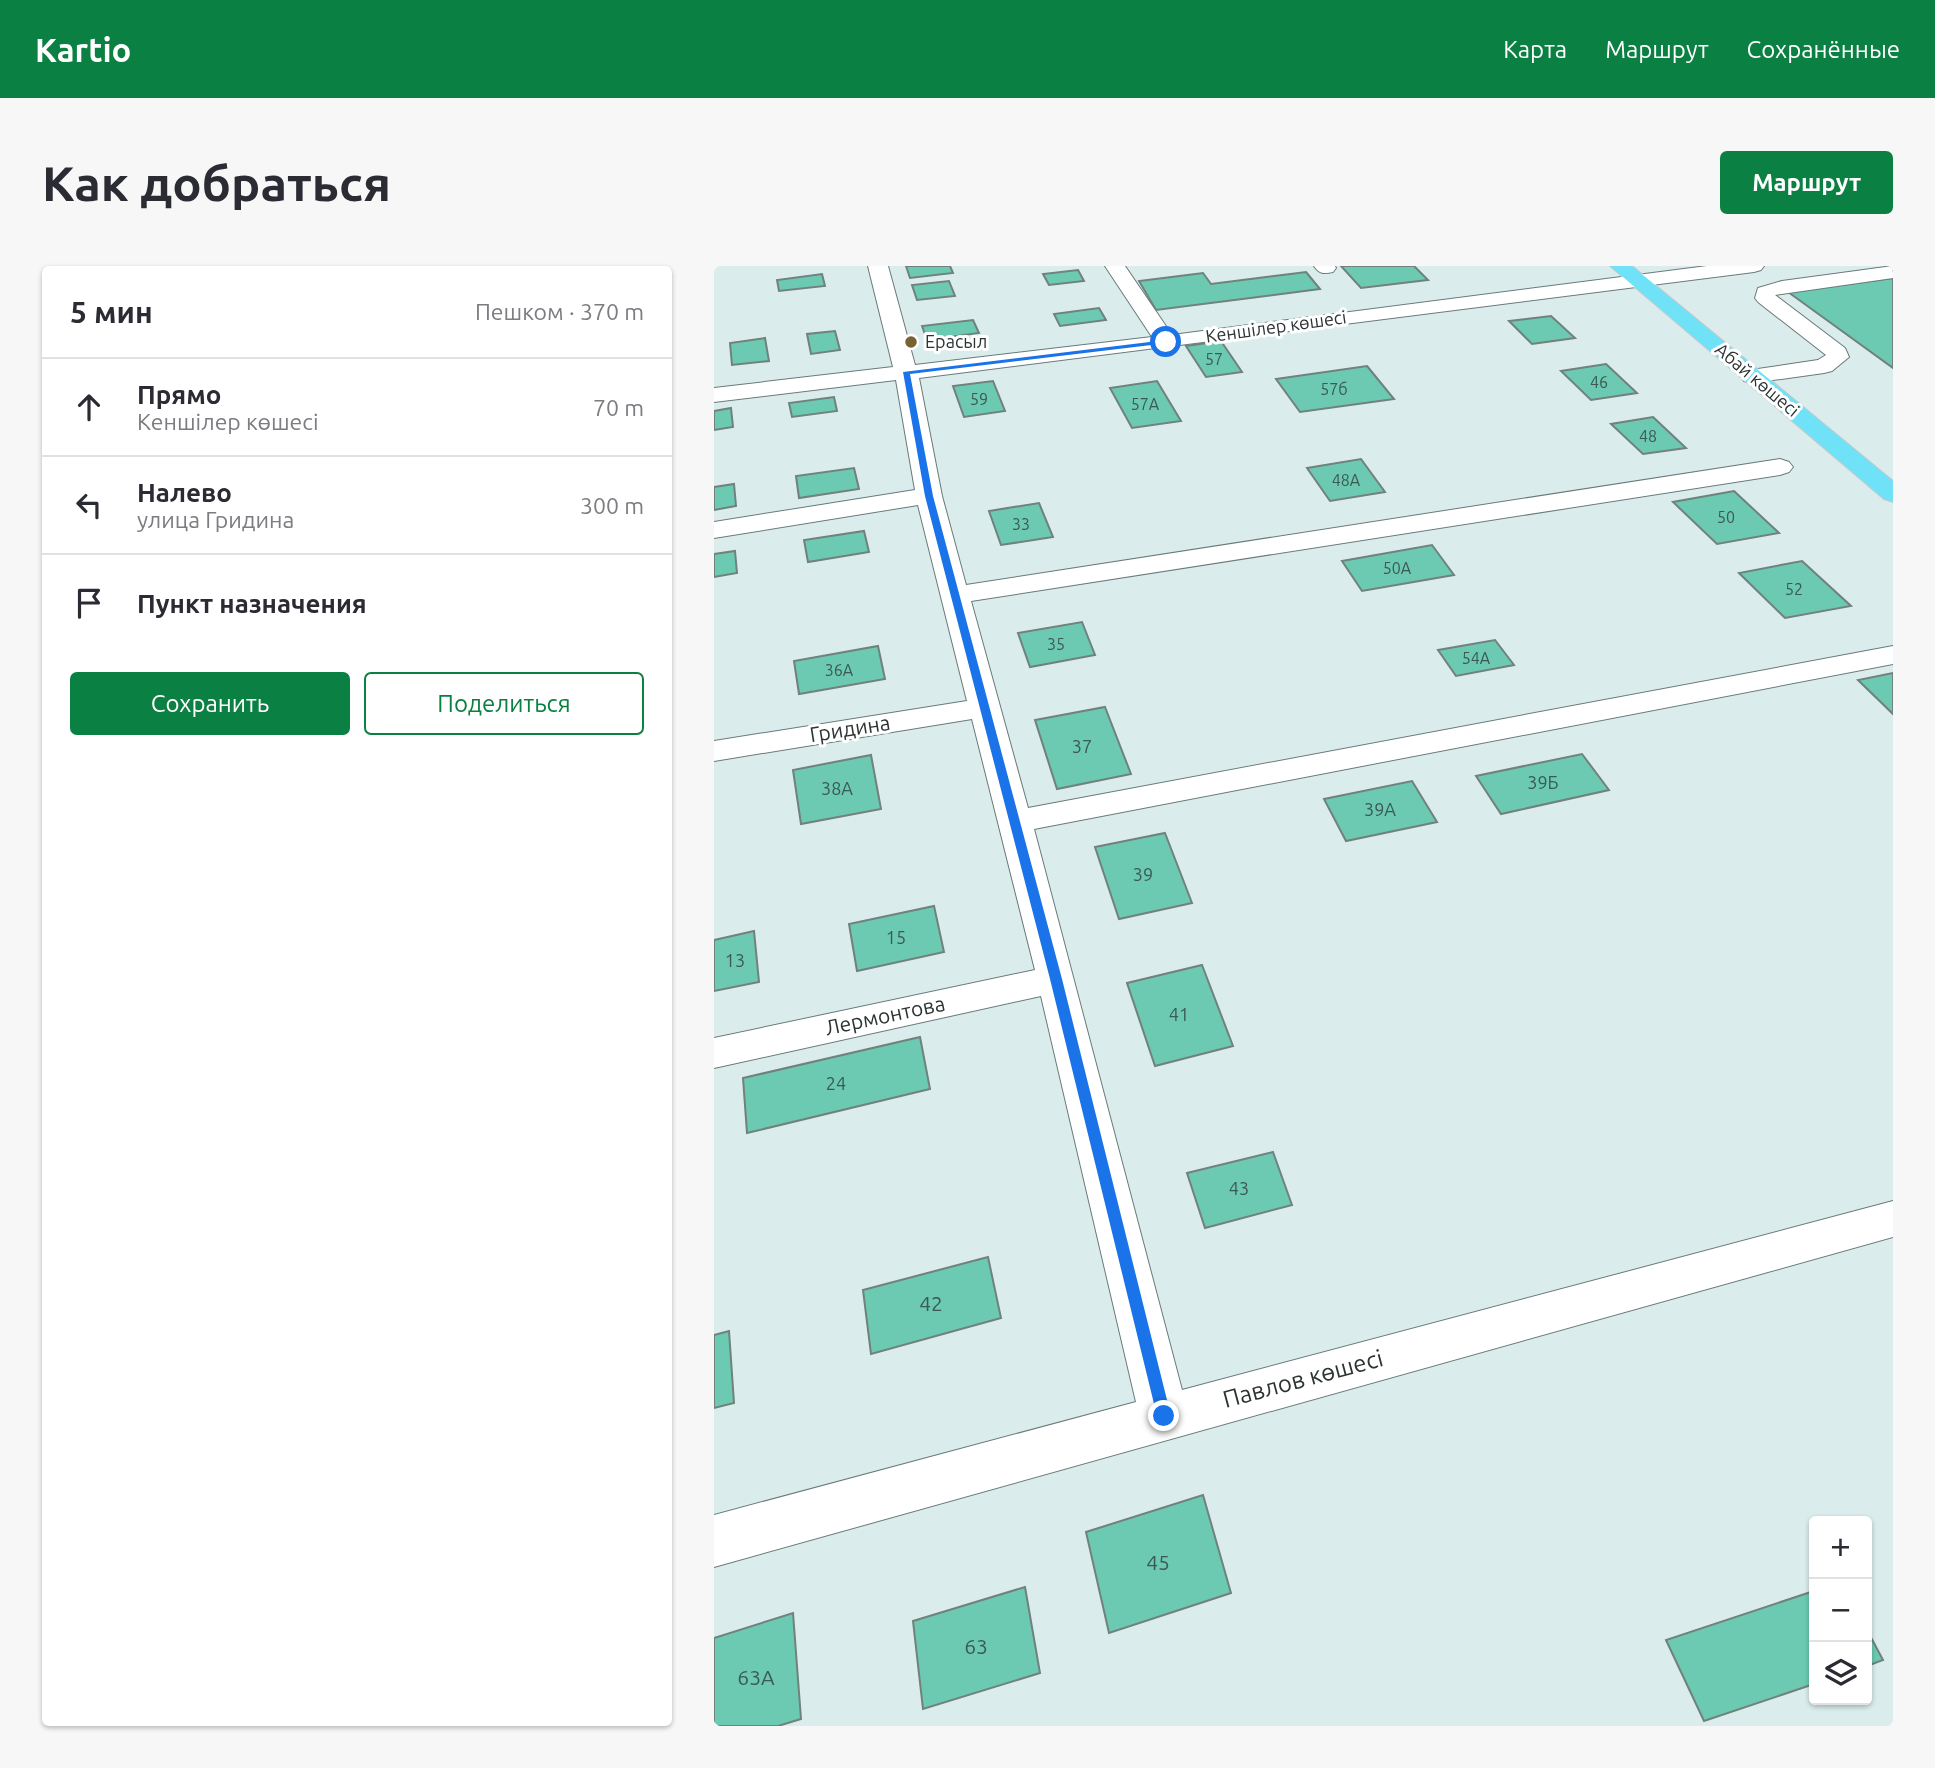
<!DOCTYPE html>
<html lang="ru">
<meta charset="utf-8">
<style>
:root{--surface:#fff;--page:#f7f7f7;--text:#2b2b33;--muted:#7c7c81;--line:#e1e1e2;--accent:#0b8043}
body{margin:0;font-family:Ubuntu,sans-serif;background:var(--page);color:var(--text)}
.controls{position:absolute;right:21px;bottom:21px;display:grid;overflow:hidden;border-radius:7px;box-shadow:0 2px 5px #0004}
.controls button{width:63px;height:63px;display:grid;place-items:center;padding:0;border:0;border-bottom:2px solid var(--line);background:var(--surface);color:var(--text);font:35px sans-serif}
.stop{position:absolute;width:21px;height:21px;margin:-16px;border:5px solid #1a73e8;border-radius:50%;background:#fff}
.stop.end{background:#1a73e8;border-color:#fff;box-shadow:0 2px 7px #0008}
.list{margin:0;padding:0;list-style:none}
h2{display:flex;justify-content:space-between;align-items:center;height:91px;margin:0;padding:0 28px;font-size:30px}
h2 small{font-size:23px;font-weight:400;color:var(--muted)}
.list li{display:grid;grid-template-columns:46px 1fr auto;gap:21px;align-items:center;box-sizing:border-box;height:98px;padding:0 28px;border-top:2px solid var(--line)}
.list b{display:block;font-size:26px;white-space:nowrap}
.list p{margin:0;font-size:23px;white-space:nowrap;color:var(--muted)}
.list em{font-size:23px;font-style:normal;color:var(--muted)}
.actions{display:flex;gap:14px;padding:21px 28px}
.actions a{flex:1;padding:16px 0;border:2px solid var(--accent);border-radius:7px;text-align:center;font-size:24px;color:var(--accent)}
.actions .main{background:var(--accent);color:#fff}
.icon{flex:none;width:38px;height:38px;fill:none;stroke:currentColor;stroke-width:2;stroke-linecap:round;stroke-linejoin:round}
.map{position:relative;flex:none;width:1179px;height:1460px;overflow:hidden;border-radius:7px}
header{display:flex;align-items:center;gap:42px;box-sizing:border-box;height:98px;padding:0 35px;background:var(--accent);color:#fff}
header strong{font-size:33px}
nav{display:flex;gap:38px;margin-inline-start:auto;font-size:24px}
.intro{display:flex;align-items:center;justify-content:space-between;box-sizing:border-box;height:168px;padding:0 42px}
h1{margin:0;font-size:49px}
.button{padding:18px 32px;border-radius:7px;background:var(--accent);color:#fff;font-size:24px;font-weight:700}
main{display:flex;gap:42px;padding:0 42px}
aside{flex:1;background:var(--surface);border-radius:7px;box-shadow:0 2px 5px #0004}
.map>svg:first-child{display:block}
.building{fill:#6bcab1;stroke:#71817c;stroke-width:2}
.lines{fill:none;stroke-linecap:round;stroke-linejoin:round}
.minor-casing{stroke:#6a7a7a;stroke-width:2}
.major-casing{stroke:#c8caca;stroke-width:2}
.minor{fill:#fff;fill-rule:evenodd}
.major{fill:#70e2f8;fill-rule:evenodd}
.route{fill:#1a73e8}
.poi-dot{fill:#776231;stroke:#fff;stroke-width:2.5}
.labels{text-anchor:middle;stroke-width:6;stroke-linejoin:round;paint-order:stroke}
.far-number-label{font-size:16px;fill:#3c5952}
.far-street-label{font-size:18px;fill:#2c3333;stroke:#fff}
.far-poi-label{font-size:18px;fill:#2c3333;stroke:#fff;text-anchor:start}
.number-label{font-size:18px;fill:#3c5952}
.street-label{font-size:21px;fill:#2c3333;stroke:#fff}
.near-number-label{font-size:21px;fill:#3c5952}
.near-street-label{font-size:24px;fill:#2c3333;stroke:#fff}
</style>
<header>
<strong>Kartio</strong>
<nav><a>Карта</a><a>Маршрут</a><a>Сохранённые</a></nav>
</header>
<div class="intro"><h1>Как добраться</h1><a class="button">Маршрут</a></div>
<main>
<aside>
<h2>5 мин<small>Пешком · 370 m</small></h2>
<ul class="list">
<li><svg class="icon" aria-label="ahead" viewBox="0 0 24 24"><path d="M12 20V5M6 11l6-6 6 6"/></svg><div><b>Прямо</b><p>Кеншілер көшесі</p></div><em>70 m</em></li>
<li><svg class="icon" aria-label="left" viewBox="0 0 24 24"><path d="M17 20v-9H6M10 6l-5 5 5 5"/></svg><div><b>Налево</b><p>улица Гридина</p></div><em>300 m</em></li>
<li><svg class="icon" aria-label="arrive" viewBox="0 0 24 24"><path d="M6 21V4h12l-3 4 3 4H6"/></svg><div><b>Пункт назначения</b></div></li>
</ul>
<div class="actions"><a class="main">Сохранить</a><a>Поделиться</a></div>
</aside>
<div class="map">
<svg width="1179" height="1460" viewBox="0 0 1179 1460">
<rect width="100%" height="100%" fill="#daecec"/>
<g class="building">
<polygon points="192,0 236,0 239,7 196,12"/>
<polygon points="627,0 700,0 714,14 647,22"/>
<polygon points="364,4 370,15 335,19 329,8"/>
<polygon points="592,6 606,23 442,44 425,15 489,7 497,18"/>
<polygon points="108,8 111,20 65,25 63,14"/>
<polygon points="1179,12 1179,102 1074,26"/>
<polygon points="235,15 241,30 203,34 198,19"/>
<polygon points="385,42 392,54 346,60 340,48"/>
<polygon points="837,50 861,72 818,78 795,55"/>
<polygon points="259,54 265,67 213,74 208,60"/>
<polygon points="121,65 126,84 97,88 93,68"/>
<polygon points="51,72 55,95 18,99 16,77"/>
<polygon points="507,75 528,106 492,111 472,80"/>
<polygon points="892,98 923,127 877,134 847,105"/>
<polygon points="653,100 680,133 586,146 562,113"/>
<polygon points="279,115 291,145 250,151 239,120"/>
<polygon points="443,115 467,155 418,162 396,122"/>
<polygon points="120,131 123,145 78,151 75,137"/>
<polygon points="17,142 19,161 0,164 0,145"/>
<polygon points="939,151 972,182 929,188 897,158"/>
<polygon points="647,193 671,226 616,235 593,202"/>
<polygon points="140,202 145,223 85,232 82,210"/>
<polygon points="20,218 22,240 0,244 0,221"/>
<polygon points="1020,225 1065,267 1003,278 959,236"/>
<polygon points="325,237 339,271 287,279 275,245"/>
<polygon points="150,265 155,286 94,296 90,274"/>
<polygon points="718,279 740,309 648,325 628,295"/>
<polygon points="21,285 23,307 0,311 0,288"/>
<polygon points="1088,295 1137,340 1071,352 1025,307"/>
<polygon points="368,356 381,389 316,401 304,367"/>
<polygon points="781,374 800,399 742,410 724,384"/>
<polygon points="164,380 171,413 85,428 80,395"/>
<polygon points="1179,407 1179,448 1144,414"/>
<polygon points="391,441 417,508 343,523 321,454"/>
<polygon points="868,488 895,524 787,548 762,510"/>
<polygon points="157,489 167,543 87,558 79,504"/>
<polygon points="698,515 723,556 632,575 610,533"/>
<polygon points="451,567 478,637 405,653 381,581"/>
<polygon points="220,640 230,686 143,705 135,658"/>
<polygon points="40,665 45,716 0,725 0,674"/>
<polygon points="488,699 519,780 441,800 413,717"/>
<polygon points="206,771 216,823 33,867 29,812"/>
<polygon points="559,886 578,939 491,962 473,907"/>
<polygon points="274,991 287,1052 157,1088 149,1024"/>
<polygon points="15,1065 20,1137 0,1142 0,1069"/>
<polygon points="489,1229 517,1327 395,1367 372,1266"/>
<polygon points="311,1321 326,1407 209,1443 199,1355"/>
<polygon points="1100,1325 1100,1418 990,1455 952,1374"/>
<polygon points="79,1347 87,1453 64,1460 0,1460 0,1372"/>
<polygon points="1153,1364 1169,1394 1153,1400"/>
</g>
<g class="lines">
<g class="minor-casing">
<g id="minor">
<polygon points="154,0 174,0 201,99 438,71 391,0 411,0 458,69 993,0 1050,0 1047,4 1040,6 205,112 228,230 252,319 1066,193 1075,196 1079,201 1075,206 1066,209 257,335 314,542 1179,380 1179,398 320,563 468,1124 1179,935 1179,971 0,1301 0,1249 422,1136 327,730 0,802 0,772 321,704 258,453 0,495 0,475 253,435 204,239 0,272 0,256 201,224 182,114 0,136 0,122 179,101"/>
<path d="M 600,0 L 621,0 L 622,2 L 619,6 C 610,8 605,8 600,0 Z"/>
<polygon points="1179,0 1179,12 1061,29 1131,82 1135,91 1118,105 1110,107 1038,117 1030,115 1027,110 1030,105 1104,94 1112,89 1044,36 1041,32 1044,22 1068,15"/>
</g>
</g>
<g class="major-casing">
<polygon id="major" points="896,0 918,0 1179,215 1179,236 1170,233"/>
</g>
<use href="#minor" class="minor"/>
<use href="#major" class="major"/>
</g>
<polygon class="route" points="452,74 454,77 196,108 219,230 348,713 457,1150 450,1157 443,1150 336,713 211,230 189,106"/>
<circle class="poi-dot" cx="197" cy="76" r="7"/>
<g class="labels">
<g class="far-number-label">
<text x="500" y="99">57</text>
<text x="885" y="122">46</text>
<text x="620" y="129">57б</text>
<text x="265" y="139">59</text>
<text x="431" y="144">57А</text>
<text x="934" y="176">48</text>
<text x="632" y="220">48А</text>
<text x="1012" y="257">50</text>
<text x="307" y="264">33</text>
<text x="683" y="308">50А</text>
<text x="1080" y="329">52</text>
<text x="342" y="384">35</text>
<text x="762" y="398">54А</text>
<text x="125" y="410">36А</text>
</g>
<g class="far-street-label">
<text transform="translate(562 61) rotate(-8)" y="6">Кеншілер көшесі</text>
<text transform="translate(1043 114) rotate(40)" y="6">Абай көшесі</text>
</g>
<g class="far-poi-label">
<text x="211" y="82">Ерасыл</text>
</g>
<g class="number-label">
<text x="368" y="487">37</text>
<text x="829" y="523">39Б</text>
<text x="123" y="529">38А</text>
<text x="666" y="550">39А</text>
<text x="429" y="615">39</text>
<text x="182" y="678">15</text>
<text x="21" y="701">13</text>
<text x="465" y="755">41</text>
<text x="122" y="824">24</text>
<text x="525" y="929">43</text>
</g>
<g class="street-label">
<text transform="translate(136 463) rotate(-9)" y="7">Гридина</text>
<text transform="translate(171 750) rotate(-12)" y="7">Лермонтова</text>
</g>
<g class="near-number-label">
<text x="217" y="1045">42</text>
<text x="444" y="1304">45</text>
<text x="262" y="1388">63</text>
<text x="42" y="1419">63А</text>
</g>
<g class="near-street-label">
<text transform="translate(589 1113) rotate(-15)" y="8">Павлов көшесі</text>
</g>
</g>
</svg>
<div class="controls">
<button>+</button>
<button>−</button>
<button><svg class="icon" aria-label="layers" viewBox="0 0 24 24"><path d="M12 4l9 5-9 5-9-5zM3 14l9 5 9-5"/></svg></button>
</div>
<div class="stop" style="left:452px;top:76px"></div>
<div class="stop end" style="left:450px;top:1150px"></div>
</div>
</main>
